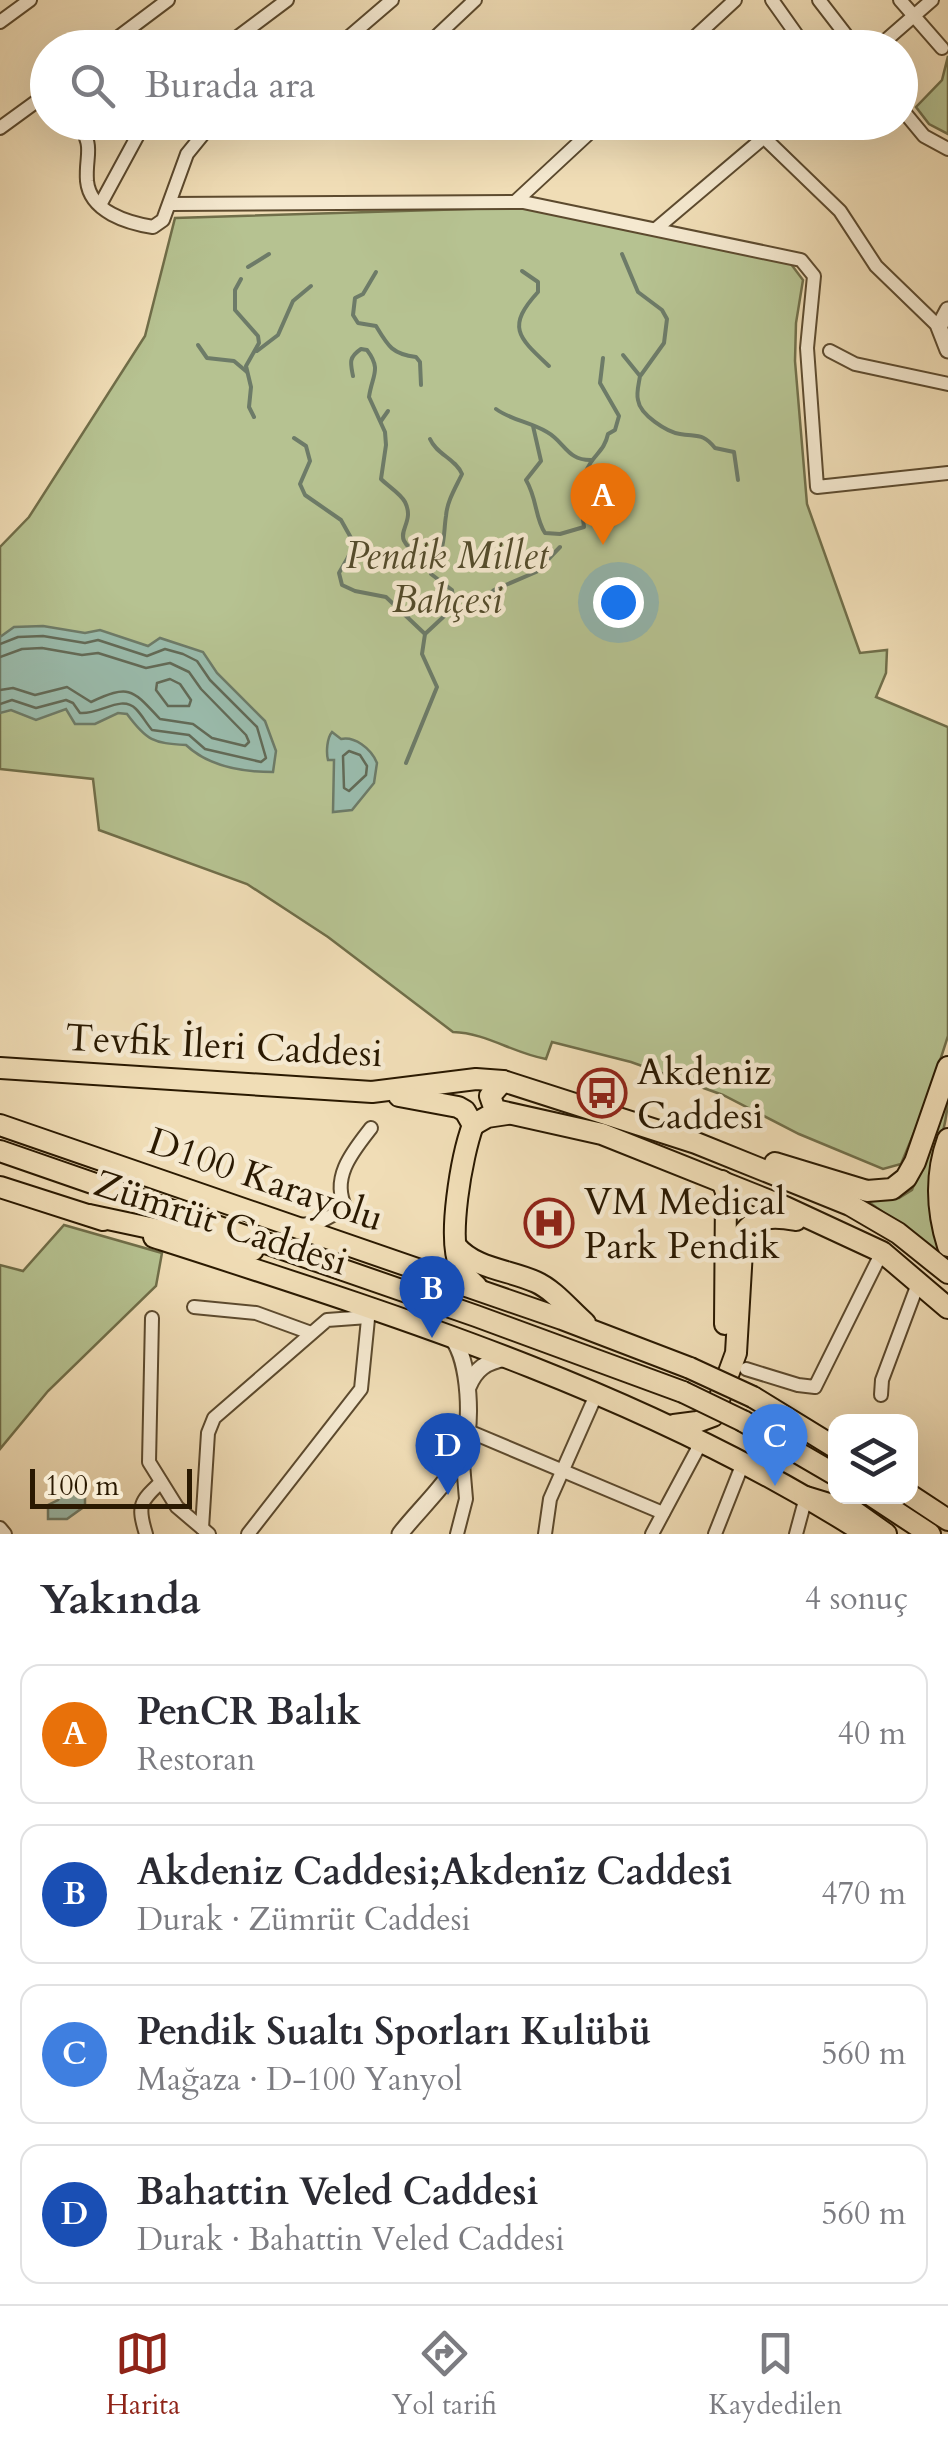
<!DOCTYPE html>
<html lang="tr">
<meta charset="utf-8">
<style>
:root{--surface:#fff;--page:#f2f2f3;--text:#2b2b33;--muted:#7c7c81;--line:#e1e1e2;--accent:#8f2418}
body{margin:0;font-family:Cardo,serif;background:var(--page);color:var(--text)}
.controls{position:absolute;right:30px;bottom:30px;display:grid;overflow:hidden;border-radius:20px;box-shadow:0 10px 40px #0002}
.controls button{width:90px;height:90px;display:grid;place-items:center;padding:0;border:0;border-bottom:2px solid var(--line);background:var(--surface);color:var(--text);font:50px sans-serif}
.scale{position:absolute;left:30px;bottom:25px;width:162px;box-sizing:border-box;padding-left:10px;border:5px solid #2a1901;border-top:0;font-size:28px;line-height:35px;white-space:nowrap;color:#2a1901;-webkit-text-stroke:8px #f5e9d0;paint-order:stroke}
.you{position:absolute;left:618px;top:602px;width:35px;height:35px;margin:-25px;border:8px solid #fff;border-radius:50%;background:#1a73e8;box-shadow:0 0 0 15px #1a73e833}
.badge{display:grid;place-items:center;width:65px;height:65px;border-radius:50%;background:var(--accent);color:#fff;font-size:32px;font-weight:700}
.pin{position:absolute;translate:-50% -82px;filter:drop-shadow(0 2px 5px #0008)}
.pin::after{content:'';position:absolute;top:52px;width:35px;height:30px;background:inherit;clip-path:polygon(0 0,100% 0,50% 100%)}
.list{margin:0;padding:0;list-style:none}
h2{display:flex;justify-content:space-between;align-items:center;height:130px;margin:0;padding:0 40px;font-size:42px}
h2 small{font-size:32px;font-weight:400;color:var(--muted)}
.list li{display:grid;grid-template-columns:65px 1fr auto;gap:30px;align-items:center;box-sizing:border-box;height:140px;margin:0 20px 20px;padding:0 20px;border:2px solid var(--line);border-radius:20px}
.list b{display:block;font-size:38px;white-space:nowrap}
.list p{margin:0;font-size:32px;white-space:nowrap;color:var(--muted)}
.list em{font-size:32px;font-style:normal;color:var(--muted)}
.icon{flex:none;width:55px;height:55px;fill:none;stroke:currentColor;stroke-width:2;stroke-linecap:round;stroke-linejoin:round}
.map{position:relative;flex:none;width:948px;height:1534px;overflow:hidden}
.search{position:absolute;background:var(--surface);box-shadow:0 10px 40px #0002;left:30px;right:30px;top:30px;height:110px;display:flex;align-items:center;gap:25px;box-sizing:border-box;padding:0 35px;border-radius:55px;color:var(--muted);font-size:38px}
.sheet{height:770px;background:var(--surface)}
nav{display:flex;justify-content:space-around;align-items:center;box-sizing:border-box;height:140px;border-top:2px solid var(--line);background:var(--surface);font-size:28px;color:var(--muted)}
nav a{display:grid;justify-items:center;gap:5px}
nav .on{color:var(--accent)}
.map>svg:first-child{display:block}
.green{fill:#b6c291;stroke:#706e49;stroke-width:2.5}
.water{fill:#9abcad;stroke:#6d7b68;stroke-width:2.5}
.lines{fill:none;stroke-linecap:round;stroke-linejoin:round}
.shore{stroke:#626a57;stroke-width:2.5}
.stream{stroke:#6d7b68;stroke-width:4}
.minor-casing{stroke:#5c4a2e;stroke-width:16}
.tertiary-casing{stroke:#5c4a2e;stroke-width:19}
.primary-casing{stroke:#2a1901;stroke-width:24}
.trunk-casing{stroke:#2a1901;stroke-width:24}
.minor{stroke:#f5e9d0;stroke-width:12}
.tertiary{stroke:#f5e9d0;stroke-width:15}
.primary{stroke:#f0ddb6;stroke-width:20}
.trunk{stroke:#f0ddb6;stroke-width:20}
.trunk-bridge-casing{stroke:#2a1901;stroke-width:24;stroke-linecap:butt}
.trunk-bridge{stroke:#f0ddb6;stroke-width:20}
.labels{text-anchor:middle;stroke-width:9;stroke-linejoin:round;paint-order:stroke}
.park-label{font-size:38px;font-style:italic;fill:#544c2c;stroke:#f5e9d0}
.street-label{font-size:38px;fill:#2a1901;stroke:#f5e9d0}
.poi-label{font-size:38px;fill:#2a1901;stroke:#f5e9d0;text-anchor:start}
</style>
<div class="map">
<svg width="948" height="1534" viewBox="0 0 948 1534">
<rect width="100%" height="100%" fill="#f0ddb6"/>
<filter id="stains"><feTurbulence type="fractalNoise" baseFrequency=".002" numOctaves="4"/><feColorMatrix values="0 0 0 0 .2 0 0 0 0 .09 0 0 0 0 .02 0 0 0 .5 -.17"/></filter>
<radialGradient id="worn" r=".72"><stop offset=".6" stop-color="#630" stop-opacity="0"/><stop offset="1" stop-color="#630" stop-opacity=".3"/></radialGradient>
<g class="green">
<polygon points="948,56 948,134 929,124 916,107 942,80"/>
<path d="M 532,207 L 791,264 L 803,280 L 796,323 L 795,361 L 807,504 L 860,653 L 887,650 L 886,673 L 876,697 L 948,727 L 948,1036 L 926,1104 L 901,1164 L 883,1169 L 799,1134 L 723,1095 L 631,1062 L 552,1042 L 546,1059 C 513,1053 486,1033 453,1032 L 328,937 L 247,884 L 99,830 L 93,779 L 0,769 L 0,547 L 29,517 L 145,336 L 175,218 Z"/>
<path d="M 948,1095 C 948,1129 932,1158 931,1192 C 930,1212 940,1236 944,1256 L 866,1200 L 899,1198 L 912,1190 Z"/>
<polygon points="64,1225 162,1253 156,1286 48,1391 0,1449 0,1265 23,1271"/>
</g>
<g class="water">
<path d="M 43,626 L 85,633 L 100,630 L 148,646 L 160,638 L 203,652 L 217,673 L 265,721 L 276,751 L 273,772 C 243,772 208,766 186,745 C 153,743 147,741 127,714 L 118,713 L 95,724 L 75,724 L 66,709 L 36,720 L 11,710 L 0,713 L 0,637 L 14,627 Z"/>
<path d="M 332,732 L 341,739 C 354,736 371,748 377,763 L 374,783 L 352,810 L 333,812 L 334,760 L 328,760 C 326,752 327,738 332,732 Z"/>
<polygon points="63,1491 85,1491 85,1506 67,1519 48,1519 48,1505 58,1500"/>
</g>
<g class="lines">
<g class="shore">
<path d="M 0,644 L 18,637 L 43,636 L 85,643 L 98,640 L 147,656 L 165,649 L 183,654 L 197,661 L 210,680 L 257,727 L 266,758 L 261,762 L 205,749 L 189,735 L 152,730 C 146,723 142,715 136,709 C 121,694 100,715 80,713 L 73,703 L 66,700 L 36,708 L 12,700 L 0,704"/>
<path d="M 0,657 L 22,649 L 42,648 L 82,655 L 98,653 L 146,668 L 170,663 L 189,672 L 201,689 L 246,735 L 249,742 L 245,746 L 212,738 L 193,724 L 160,719 C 132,689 130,684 91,702 L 67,687 L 35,695 L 13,688 L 0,690"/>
<polygon points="170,679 180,684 191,700 189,706 168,706 156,690 157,683"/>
<polygon points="349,751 360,755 367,766 366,775 349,791 344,788 343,756"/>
</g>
<g class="stream">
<polyline points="622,254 638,292 662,310 667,319 664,343 641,375"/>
<polyline points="248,267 269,254"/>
<path d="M 522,271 L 538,282 L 538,292 C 506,327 518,337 549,366"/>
<path d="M 376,272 L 363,294 L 355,298 L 353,315 L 358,323 L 376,326 C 388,346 392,354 416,357 L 420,362 L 421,385"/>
<polyline points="241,279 235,290 235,310 258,336 259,343 246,366 251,387 249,407 254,417"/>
<polyline points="198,345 207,358 234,361 247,372"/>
<polyline points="257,351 278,335 293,301 311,286"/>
<path d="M 623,355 L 640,376 C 639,383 636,393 638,400 C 640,415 667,432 680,434 C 698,437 703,433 715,448 L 734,452 L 738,480"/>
<path d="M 353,376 C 350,362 349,357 361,349 L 367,350 C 382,370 372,375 369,397 L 385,432 L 386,445 L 381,479 C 388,486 401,494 405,502 C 418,528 382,535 424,557 L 425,562"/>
<path d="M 496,409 C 511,420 530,422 547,432 C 565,442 567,461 592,460"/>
<polyline points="381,421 388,411"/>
<path d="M 533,426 L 541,461 L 526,480 C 537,498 535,518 545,533 L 560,534 L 584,527 C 581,502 577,483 591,462 C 598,452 605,448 608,434 L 615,430 L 619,416 L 600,383 L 603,358"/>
<path d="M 294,438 L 306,446 L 310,461 L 300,484 L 305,495 L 341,520 L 355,545 C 380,554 416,565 441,551 C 445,538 444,528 446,516 C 447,501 456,487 462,474 C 455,458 437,455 430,439"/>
<polyline points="355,545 339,573 342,585 355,591 386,597 425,634"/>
<polyline points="453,613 480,603 494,590 536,572 560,547"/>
<polyline points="406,763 437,687 422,654 425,634 454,607 452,590 431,574"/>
</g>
<g class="minor-casing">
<g id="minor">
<polyline points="772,0 806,48"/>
<polyline points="819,0 856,48"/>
<polyline points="900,0 942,48"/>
<polyline points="0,22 30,0"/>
<polyline points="104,48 168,0"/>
<polyline points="223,48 287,0"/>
<polyline points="336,48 392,0"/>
<polyline points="424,48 475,0"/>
<polyline points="683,48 735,0"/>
<polyline points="877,48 932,0"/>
<polyline points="900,107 924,136 948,149"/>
<path d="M 76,122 C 96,146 85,154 87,181 C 90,212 128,223 153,227 L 163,220 L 187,154 L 213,122"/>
<polyline points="748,122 840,211 876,266 939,327"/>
<polyline points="0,128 48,93"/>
<polyline points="515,202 601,122"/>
<polyline points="170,204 523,202 801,260 814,276 807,348 817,487 948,473"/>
<polyline points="100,205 145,122"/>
<polyline points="657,228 782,122"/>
<polyline points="830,351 855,364 948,384"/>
<path d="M 300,1225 L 318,1223 L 346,1208 C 330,1178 353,1151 371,1128"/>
<polyline points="194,1307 256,1313 311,1333"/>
<polyline points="152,1318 149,1462 177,1507 209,1534"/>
<polyline points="746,1369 798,1385 815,1387 882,1252"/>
<polyline points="881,1395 882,1380 919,1281"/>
<polyline points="466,1430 663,1513"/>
<polyline points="0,1528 5,1534"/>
<polyline points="202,1528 208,1433 214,1418 327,1320 368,1317"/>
<path d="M 146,1534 C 137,1505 140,1502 161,1482"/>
<polyline points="248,1534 361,1389 369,1309"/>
<polyline points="457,1534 466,1499 462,1452"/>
<polyline points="545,1534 550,1499 596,1395"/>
<polyline points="652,1534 697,1450 697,1437"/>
<polyline points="715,1534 743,1463"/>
<polyline points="796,1534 806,1497"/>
</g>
</g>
<g class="tertiary-casing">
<g id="tertiary">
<polyline points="948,310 939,327 948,350"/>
<path d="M 468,1387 C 476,1368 486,1362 506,1358"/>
<path d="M 400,1534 C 419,1509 450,1482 462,1453 C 473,1426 470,1360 452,1338"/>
</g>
</g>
<g class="primary-casing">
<g id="primary">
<polyline points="0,1068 372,1092 476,1079 503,1081 696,1143 850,1205 898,1233 948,1273"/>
<polyline points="503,1081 490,1096 495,1110 602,1134 785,1207 882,1252 948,1308"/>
<polyline points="399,1096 458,1107 465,1111 473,1125 487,1117 507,1114"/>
<path d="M 948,1139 C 935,1175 937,1211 948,1246"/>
<polyline points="775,1163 867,1191 892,1189 906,1178 915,1162 948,1067"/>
<polyline points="722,1181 726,1192 725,1324"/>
<polyline points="0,1187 103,1220"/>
<path d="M 154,1237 C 399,1316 648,1394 866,1534"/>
<path d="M 674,1425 L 697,1422 L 713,1416 L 736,1353 L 743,1234 C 756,1215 775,1216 796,1220"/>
</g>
</g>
<g class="trunk-casing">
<g id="trunk">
<polyline points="0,1125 562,1319 690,1368"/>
<path d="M 473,1125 C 462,1155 446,1241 461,1269 C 465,1276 472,1282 477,1287"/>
<polyline points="0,1151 476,1316 683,1392"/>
<polyline points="89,1215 253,1250"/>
<path d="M 456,1246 C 475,1269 510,1270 536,1282 C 554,1290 570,1310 585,1323"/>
<polyline points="753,1397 836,1448"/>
<polyline points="743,1421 836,1475"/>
<polyline points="910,1495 948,1520"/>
<polyline points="872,1496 930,1534"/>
<polyline points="806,1497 855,1512 886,1534"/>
</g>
</g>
<use href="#minor" class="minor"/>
<use href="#tertiary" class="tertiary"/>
<use href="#primary" class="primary"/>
<use href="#trunk" class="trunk"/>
<g class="trunk-bridge-casing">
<g id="trunk-bridge">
<polyline points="690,1368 753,1397"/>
<polyline points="683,1392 743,1421"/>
</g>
</g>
<use href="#trunk-bridge" class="trunk-bridge"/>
</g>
<defs>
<g id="bus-ring" transform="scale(2.5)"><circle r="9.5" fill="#f5e9d0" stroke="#8f2418" stroke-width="1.5"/><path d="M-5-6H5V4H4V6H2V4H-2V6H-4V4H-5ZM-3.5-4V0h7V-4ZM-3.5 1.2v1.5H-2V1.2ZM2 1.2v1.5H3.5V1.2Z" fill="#8f2418"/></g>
<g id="hospital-ring" transform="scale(2.5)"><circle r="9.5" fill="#f5e9d0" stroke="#8f2418" stroke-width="1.5"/><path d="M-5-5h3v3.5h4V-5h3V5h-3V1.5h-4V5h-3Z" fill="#8f2418"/></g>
</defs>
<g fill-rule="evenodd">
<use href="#bus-ring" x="602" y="1093"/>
<use href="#hospital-ring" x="549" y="1223"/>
</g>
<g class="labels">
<g class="park-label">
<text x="447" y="568">Pendik Millet<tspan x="447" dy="44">Bahçesi</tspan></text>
</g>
<g class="street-label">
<text transform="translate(224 1045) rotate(3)" y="13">Tevfik İleri Caddesi</text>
<text transform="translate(266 1179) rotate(19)" y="13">D100 Karayolu</text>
<text transform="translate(221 1222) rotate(18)" y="13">Zümrüt Caddesi</text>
</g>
<g class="poi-label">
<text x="637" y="1084">Akdeni̇z<tspan x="637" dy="44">Caddesi̇</tspan></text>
<text x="584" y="1214">VM Medical<tspan x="584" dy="44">Park Pendik</tspan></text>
</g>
</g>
<rect width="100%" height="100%" filter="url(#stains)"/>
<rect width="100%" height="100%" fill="url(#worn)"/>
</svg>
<div class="controls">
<button><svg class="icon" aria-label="layers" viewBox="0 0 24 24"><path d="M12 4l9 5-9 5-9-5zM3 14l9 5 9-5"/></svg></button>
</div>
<div class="scale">100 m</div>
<div class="you"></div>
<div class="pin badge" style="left:603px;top:545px;background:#e8710a">A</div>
<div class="pin badge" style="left:432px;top:1338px;background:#1a4fb4">B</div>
<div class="pin badge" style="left:775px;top:1486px;background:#3f7fe0">C</div>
<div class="pin badge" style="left:448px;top:1495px;background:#1a4fb4">D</div>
<div class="search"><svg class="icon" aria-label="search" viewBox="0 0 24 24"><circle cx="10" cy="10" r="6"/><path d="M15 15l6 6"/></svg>Burada ara</div>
</div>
<section class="sheet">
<h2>Yakında<small>4 sonuç</small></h2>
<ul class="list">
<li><span class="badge" style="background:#e8710a">A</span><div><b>PenCR Balık</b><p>Restoran</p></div><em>40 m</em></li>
<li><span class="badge" style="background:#1a4fb4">B</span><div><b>Akdeniz Caddesi;Akdeni̇z Caddesi̇</b><p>Durak · Zümrüt Caddesi</p></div><em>470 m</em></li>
<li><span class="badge" style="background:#3f7fe0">C</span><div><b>Pendik Sualtı Sporları Kulübü</b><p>Mağaza · D-100 Yanyol</p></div><em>560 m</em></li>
<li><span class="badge" style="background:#1a4fb4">D</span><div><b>Bahattin Veled Caddesi</b><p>Durak · Bahattin Veled Caddesi</p></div><em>560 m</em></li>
</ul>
</section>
<nav>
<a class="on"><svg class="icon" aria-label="map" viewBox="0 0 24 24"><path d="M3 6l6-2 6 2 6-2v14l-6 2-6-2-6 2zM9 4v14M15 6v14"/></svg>Harita</a>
<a><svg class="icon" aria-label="directions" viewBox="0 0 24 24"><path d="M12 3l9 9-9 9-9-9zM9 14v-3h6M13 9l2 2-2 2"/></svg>Yol tarifi</a>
<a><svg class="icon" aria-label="saved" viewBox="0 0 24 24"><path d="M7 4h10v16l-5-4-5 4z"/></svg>Kaydedilen</a>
</nav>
